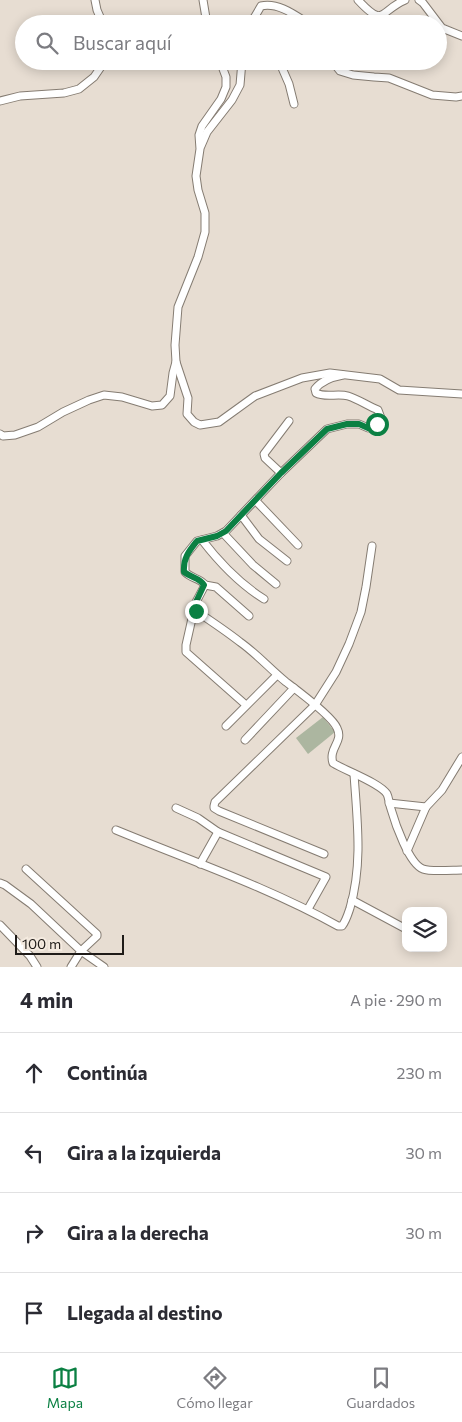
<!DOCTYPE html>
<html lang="es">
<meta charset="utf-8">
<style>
:root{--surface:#fff;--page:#f7f7f7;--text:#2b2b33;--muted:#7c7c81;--line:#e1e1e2;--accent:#0b8043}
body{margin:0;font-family:Commissioner,sans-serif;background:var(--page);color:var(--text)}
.controls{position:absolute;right:15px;bottom:15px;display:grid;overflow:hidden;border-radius:10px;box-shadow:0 2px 12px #0003}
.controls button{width:45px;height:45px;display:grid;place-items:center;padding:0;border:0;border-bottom:1px solid var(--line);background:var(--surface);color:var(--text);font:25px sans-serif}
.scale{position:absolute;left:15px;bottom:12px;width:109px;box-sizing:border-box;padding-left:5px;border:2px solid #1f1b18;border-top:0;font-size:14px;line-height:18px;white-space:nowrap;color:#1f1b18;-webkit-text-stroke:4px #f4eadf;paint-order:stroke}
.stop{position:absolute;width:15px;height:15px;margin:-11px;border:4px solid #0b8043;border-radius:50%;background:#fff}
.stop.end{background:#0b8043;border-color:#fff;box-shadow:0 1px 5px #0008}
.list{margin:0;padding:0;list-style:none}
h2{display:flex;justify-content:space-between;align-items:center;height:65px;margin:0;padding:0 20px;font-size:21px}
h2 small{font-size:16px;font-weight:400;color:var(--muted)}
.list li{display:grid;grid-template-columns:32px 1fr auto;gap:15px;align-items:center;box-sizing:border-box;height:80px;padding:0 20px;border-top:1px solid var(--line)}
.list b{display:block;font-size:19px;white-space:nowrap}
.list em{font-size:16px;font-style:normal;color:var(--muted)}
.icon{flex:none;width:28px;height:28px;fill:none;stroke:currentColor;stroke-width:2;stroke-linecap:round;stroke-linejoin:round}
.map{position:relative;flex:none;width:462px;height:967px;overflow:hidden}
.search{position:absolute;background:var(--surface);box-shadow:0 2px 12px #0003;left:15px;right:15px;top:15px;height:55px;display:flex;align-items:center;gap:12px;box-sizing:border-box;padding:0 18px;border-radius:28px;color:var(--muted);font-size:19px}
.sheet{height:385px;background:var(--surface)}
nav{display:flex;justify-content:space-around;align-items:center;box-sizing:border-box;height:70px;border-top:1px solid var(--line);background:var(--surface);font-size:14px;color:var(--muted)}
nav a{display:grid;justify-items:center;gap:2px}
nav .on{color:var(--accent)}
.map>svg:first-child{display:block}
.green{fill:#acb6a0}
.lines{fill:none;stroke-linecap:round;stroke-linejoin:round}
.minor-casing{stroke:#857c72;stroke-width:9}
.minor{stroke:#fff;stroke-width:7}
.route{stroke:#0b8043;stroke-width:6}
</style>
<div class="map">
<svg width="462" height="967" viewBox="0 0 462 967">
<rect width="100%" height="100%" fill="#e7ddd2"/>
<polygon class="green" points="323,717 335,732 308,754 296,738"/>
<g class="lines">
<g class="minor-casing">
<g id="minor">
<polyline points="95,0 97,10 103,24"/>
<polyline points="203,0 207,24"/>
<path d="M 358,0 C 385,29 379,11 405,0"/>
<polyline points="419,0 423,3 442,28 462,36"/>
<path d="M 254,18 L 261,6 C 278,2 295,15 309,24"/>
<polyline points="251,24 254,18 261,24"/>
<polyline points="279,61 289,84 294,104"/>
<polyline points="332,61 340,71 353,75 374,77 389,78 432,95 456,97 462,96"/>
<polyline points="0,101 20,96 64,93 79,89 94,77 105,61"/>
<polyline points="201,146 207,132 232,100 240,85 242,61"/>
<polyline points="176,362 188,398 187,414 194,422 200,425 219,422 255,396 302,378 330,373 380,379 399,390 462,394"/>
<path d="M 343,375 C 332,377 322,380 315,389 L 316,393 C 325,398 338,393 348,396 C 358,399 368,406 378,410 L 381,418 L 377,424 L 368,428 L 359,424 L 347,424 L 327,429 L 281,473 L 226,531 L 217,536 L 197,541 L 185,556 L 185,572 C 192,579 200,578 205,585 L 196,602 L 196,611 C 211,621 226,631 240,642 C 257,654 270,669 286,682 C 298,691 332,716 337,728 C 344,742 328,748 333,763 C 346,771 380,783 387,794 C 389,798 389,804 391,809 C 395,823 409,864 423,869 C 430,872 453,870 462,870"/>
<polyline points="0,434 3,436 15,435 38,427 63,412 89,400 104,395 122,397 152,406 162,405 170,396 173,373 176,362 175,345 178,307 198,257 205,232 205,213 198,190 196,176 200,149 199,135 202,126 221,99 226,87 226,77 220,61"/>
<polyline points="281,473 265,458 264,454 289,421"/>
<polyline points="256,501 298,545"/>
<polyline points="241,515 259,539 287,561"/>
<polyline points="223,533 253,565 276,584"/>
<path d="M 202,540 C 219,562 240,584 264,599"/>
<polyline points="205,585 216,587 249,616"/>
<polyline points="196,611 193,614 186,645 186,652 246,705"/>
<polyline points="226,726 277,675"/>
<polyline points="245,740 294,688"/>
<polyline points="389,803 426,807"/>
<polyline points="176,808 198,818 218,832 326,877 308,909"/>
<path d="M 116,830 C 191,861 268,887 338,926 L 342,926 C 346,921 348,914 350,908 C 363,864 357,819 354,774"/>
<polyline points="407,851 426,807 442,790 462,757"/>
<polyline points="324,854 219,811 214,808 214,806 215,802 315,705 336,672 349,644 361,612 366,587 372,546"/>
<polyline points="200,864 218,832"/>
<polyline points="26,869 97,934 97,936 81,951 71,967"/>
<polyline points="0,883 5,885 31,904 81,951 104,967"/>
<polyline points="352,900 406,929"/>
<polyline points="0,925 30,956 37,967"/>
</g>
</g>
<use href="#minor" class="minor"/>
</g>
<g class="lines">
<path class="route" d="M 196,611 L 196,602 L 204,585 C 200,578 192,578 184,572 C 183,558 189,551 197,541 L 217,536 L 226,531 L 281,473 L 327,429 L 347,424 L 359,424 L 368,428 L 377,424"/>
</g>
</svg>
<div class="controls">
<button><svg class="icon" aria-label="layers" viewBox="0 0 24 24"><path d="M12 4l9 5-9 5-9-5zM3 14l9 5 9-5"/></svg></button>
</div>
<div class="scale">100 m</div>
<div class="stop" style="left:377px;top:424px"></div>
<div class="stop end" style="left:196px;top:611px"></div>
<div class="search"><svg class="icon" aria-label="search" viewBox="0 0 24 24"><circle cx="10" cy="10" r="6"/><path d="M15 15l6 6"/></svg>Buscar aquí</div>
</div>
<section class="sheet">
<h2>4 min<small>A pie · 290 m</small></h2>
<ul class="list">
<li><svg class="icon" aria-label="ahead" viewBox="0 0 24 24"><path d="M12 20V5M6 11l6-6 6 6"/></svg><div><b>Continúa</b></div><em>230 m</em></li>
<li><svg class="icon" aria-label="left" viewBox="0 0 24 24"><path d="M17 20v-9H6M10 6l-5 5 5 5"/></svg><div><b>Gira a la izquierda</b></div><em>30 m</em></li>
<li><svg class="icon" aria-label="right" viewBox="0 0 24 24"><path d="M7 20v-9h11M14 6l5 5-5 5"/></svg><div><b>Gira a la derecha</b></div><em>30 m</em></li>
<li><svg class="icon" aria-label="arrive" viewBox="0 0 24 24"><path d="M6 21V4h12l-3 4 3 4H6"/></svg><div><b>Llegada al destino</b></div></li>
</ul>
</section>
<nav>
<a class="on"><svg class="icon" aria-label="map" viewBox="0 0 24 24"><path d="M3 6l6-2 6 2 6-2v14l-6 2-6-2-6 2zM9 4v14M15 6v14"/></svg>Mapa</a>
<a><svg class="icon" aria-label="directions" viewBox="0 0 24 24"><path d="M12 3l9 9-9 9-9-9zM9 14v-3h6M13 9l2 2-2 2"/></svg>Cómo llegar</a>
<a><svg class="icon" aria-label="saved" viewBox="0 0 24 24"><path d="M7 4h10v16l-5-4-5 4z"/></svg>Guardados</a>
</nav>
